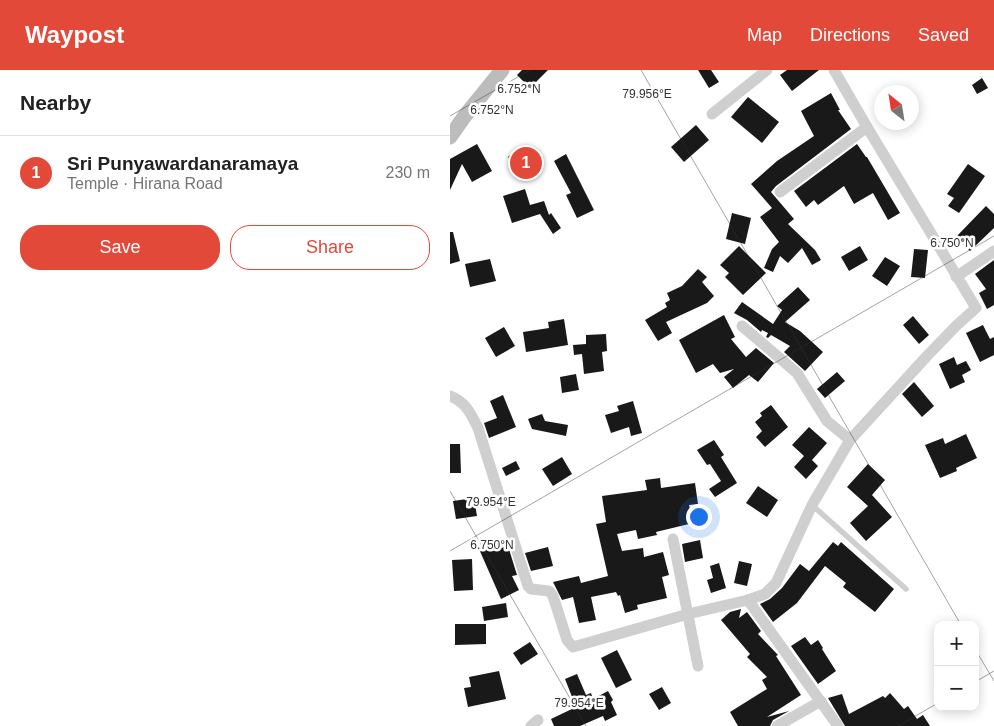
<!DOCTYPE html>
<meta charset="utf-8">
<style>
:root{--surface:#fff;--page:#f2f2f2;--text:#222;--muted:#767676;--line:#e0e0e0;--accent:#e34939}
body{margin:0;font-family:Helvetica,sans-serif;background:var(--page);color:var(--text)}
.controls{position:absolute;right:15px;bottom:15px;display:grid;overflow:hidden;border-radius:10px;box-shadow:0 2px 12px #0003}
.controls button{width:45px;height:45px;display:grid;place-items:center;padding:0;border:0;border-bottom:1px solid var(--line);background:var(--surface);color:var(--text);font:25px sans-serif}
.compass{position:absolute;left:424px;top:15px;width:45px;height:45px;border-radius:50%;background:var(--surface);box-shadow:0 2px 12px #0003;rotate:330deg}
.you{position:absolute;left:248px;top:446px;width:18px;height:18px;margin:-12px;border:4px solid #fff;border-radius:50%;background:#1a73e8;box-shadow:0 0 0 8px #1a73e833}
.badge{display:grid;place-items:center;width:32px;height:32px;border-radius:50%;background:var(--accent);color:#fff;font-size:16px;font-weight:700}
.pin{position:absolute;translate:-50% -50%;border:2px solid #fff;box-shadow:0 1px 5px #0006}
.list{margin:0;padding:0;list-style:none}
h2{display:flex;justify-content:space-between;align-items:center;height:65px;margin:0;padding:0 20px;font-size:21px}
h2 small{font-size:16px;font-weight:400;color:var(--muted)}
.list li{display:grid;grid-template-columns:32px 1fr auto;gap:15px;align-items:center;box-sizing:border-box;height:75px;padding:0 20px;border-top:1px solid var(--line)}
.list b{display:block;font-size:19px;white-space:nowrap}
.list p{margin:0;font-size:16px;white-space:nowrap;color:var(--muted)}
.list em{font-size:16px;font-style:normal;color:var(--muted)}
.actions{display:flex;gap:10px;padding:15px 20px}
.actions a{flex:1;padding:11px 0;border:1px solid var(--accent);border-radius:20px;text-align:center;font-size:18px;color:var(--accent)}
.actions .main{background:var(--accent);color:#fff}
.map{position:relative;flex:none;width:544px;height:656px;overflow:hidden}
header{display:flex;align-items:center;gap:30px;box-sizing:border-box;height:70px;padding:0 25px;background:var(--accent);color:#fff}
header strong{font-size:24px}
nav{display:flex;gap:28px;margin-inline-start:auto;font-size:18px}
main{display:flex}
aside{flex:1;background:var(--surface)}
.map>svg:first-child{display:block}
.building{fill:#191919}
.lines{fill:none;stroke-linecap:round;stroke-linejoin:round}
.lane{stroke:#cfcfcf;stroke-width:5.5}
.street{stroke:#cfcfcf;stroke-width:11}
.secondary{stroke:#bcbcbc;stroke-width:15}
.ticks{fill:none;stroke:#323232;stroke-width:1;stroke-opacity:0.45}
.ticks-label{font-size:12px;text-anchor:middle;fill:#323232;stroke:#fff;stroke-width:5;stroke-linejoin:round;paint-order:stroke}
</style>
<header>
<strong>Waypost</strong>
<nav><a>Map</a><a>Directions</a><a>Saved</a></nav>
</header>
<main>
<aside>
<h2>Nearby<small></small></h2>
<ul class="list">
<li><span class="badge">1</span><div><b>Sri Punyawardanaramaya</b><p>Temple · Hirana Road</p></div><em>230 m</em></li>
</ul>
<div class="actions"><a class="main">Save</a><a>Share</a></div>
</aside>
<div class="map">
<svg width="544" height="656" viewBox="0 0 544 656">
<rect width="100%" height="100%" fill="#fff"/>
<g class="building">
<polygon points="72,0 98,0 80,18 67,5"/>
<polygon points="248,0 261,0 269,12 259,18"/>
<polygon points="337,0 369,0 342,21 330,5"/>
<polygon points="532,8 538,18 527,24 522,15"/>
<polygon points="381,23 390,40 388,40 401,59 326,116 321,122 344,149 338,154 365,180 371,190 362,195 352,178 338,193 330,186 323,202 314,198 322,179 329,172 310,147 322,138 301,114 327,91 364,66 351,41"/>
<polygon points="298,27 329,52 312,73 281,47"/>
<polygon points="246,55 259,70 234,92 221,77"/>
<polygon points="27,74 42,101 22,112 12,94 0,120 0,89"/>
<polygon points="407,74 416,87 417,87 450,143 438,150 423,123 404,134 394,116 368,135 364,130 356,137 344,121"/>
<polygon points="66,80 74,89 66,96 58,87"/>
<polygon points="116,84 144,140 127,148 116,125 121,123 104,91"/>
<polygon points="518,94 535,106 509,143 498,136 504,128 497,124"/>
<polygon points="75,119 80,135 94,131 99,145 101,143 111,158 103,164 90,144 62,153 53,126"/>
<polygon points="536,136 544,144 544,158 520,181 506,167"/>
<polygon points="282,143 301,148 295,174 276,169"/>
<polygon points="0,162 3,162 10,191 0,194"/>
<polygon points="289,176 316,203 293,225 275,207 279,203 270,195"/>
<polygon points="410,176 418,190 399,201 391,187"/>
<polygon points="464,179 478,180 475,208 461,207"/>
<polygon points="435,187 450,196 437,216 422,206"/>
<polygon points="40,189 46,211 20,217 15,194"/>
<polygon points="544,190 544,235 537,239 529,223 536,219 525,204"/>
<polygon points="248,199 257,207 252,212 264,226 257,233 216,252 222,263 208,271 195,250 217,237 215,233 220,230 217,223 232,216"/>
<polygon points="348,217 360,230 335,252 350,261 373,282 355,301 334,282 340,276 321,265 318,268 316,267 318,263 312,260 311,262 297,250 284,243 292,232 323,254 332,240 327,236"/>
<polygon points="274,245 285,267 281,269 296,287 306,278 324,293 308,312 299,305 283,318 274,307 284,299 270,303 263,294 246,303 229,270"/>
<polygon points="463,246 479,265 469,274 453,255"/>
<polygon points="114,249 118,275 76,282 73,262 99,258 98,252"/>
<polygon points="533,255 540,269 544,267 544,285 530,292 516,263"/>
<polygon points="54,257 65,276 46,287 35,268"/>
<polygon points="156,264 157,281 152,282 154,301 134,304 132,284 124,285 123,275 136,274 136,265"/>
<polygon points="504,287 507,295 516,291 521,300 512,305 515,312 500,319 489,294"/>
<polygon points="387,302 395,311 375,328 367,319"/>
<polygon points="126,304 129,320 112,323 110,307"/>
<polygon points="464,312 484,336 472,347 452,324"/>
<polygon points="53,325 66,357 39,368 34,353 47,348 40,331"/>
<polygon points="183,331 192,363 181,366 179,357 161,363 155,345 169,341 167,336"/>
<polygon points="321,335 338,357 315,377 306,367 312,361 305,352 312,346 310,343"/>
<polygon points="92,344 95,351 118,355 116,366 82,359 78,349"/>
<polygon points="359,357 377,373 362,390 368,396 356,409 344,397 354,386 342,375"/>
<polygon points="516,364 527,388 506,398 507,401 490,408 475,375 493,368 495,374"/>
<polygon points="264,370 274,385 271,387 287,413 265,427 259,419 271,411 260,394 257,395 247,380"/>
<polygon points="0,374 10,374 11,403 0,403"/>
<polygon points="112,387 122,404 103,416 92,399"/>
<polygon points="66,391 70,399 56,406 52,398"/>
<polygon points="418,394 435,410 422,425 442,447 416,471 400,453 418,436 397,417"/>
<polygon points="210,408 211,418 245,413 248,434 239,435 243,453 206,462 207,465 188,469 186,460 167,464 172,481 193,478 194,487 213,482 219,505 212,507 217,528 187,535 188,539 175,543 170,525 168,526 166,522 141,527 146,550 129,553 123,527 112,530 103,512 129,506 131,513 158,506 146,454 156,452 152,426 197,420 195,410"/>
<polygon points="308,416 328,430 317,447 296,433"/>
<polygon points="24,428 27,446 6,449 3,431"/>
<polygon points="250,470 253,488 235,492 232,474"/>
<polygon points="383,472 388,476 391,472 444,519 425,542 393,517 396,513 375,496 347,533 323,552 310,534 320,529 332,518 350,494 359,501"/>
<polygon points="38,475 41,481 58,476 67,505 62,506 69,520 51,529 29,479"/>
<polygon points="98,477 103,496 81,501 75,483"/>
<polygon points="22,489 23,520 4,521 2,490"/>
<polygon points="289,491 302,494 297,516 284,513"/>
<polygon points="269,493 276,518 261,523 257,510 263,508 260,496"/>
<polygon points="56,533 58,547 34,551 32,537"/>
<polygon points="291,539 289,548 297,542 311,561 308,564 328,585 326,586 351,625 317,647 339,641 323,650 320,656 288,656 280,642 317,619 312,610 317,607 297,587 300,584 271,550 280,542"/>
<polygon points="5,554 36,554 36,574 5,575"/>
<polygon points="355,567 361,575 368,570 373,578 372,579 386,601 368,614 341,576"/>
<polygon points="80,572 88,584 71,595 63,583"/>
<polygon points="167,580 182,610 166,618 151,588"/>
<polygon points="49,601 56,629 18,637 14,618 21,617 19,607"/>
<polygon points="127,604 136,625 141,623 143,629 158,621 163,630 161,632 167,645 155,651 153,646 130,656 104,656 101,649 126,637 115,609"/>
<polygon points="212,617 221,633 209,640 199,624"/>
<polygon points="440,623 454,639 458,636 467,649 473,645 480,656 395,656 378,628 392,624 399,644 433,626 435,628"/>
</g>
<g class="lines">
<polyline class="lane" points="362,435 456,519"/>
<g class="street">
<polyline points="262,44 317,0"/>
<polyline points="330,122 417,57"/>
<polyline points="506,207 544,181"/>
<polyline points="292,256 347,303 377,351 400,370"/>
<path d="M 0,326 C 16,332 21,344 28,358 L 78,516 L 81,519 L 99,521 L 103,526 L 117,570 L 123,577 L 238,544 L 298,530 L 315,524 L 326,513 L 362,435 L 400,370 L 477,286 L 507,255 L 526,238 L 417,57 L 384,0"/>
<polyline points="223,469 248,596"/>
<polyline points="298,530 388,656"/>
<polyline points="81,656 88,650"/>
<polyline points="327,656 371,631"/>
</g>
<polyline class="secondary" points="0,67 14,47 52,0"/>
</g>
<path class="ticks" d="M 191,0 L 511,555M 0,46 L 80,0M 0,421 L 136,656M 0,481 L 544,166M 525,579 L 544,611M 525,612 L 544,601M 448,656 L 488,633"/>
<g class="ticks-label">
<text x="69" y="23">6.752°N</text>
<text x="197" y="28">79.956°E</text>
<text x="42" y="44">6.752°N</text>
<text x="502" y="177">6.750°N</text>
<text x="41" y="436">79.954°E</text>
<text x="42" y="479">6.750°N</text>
<text x="129" y="637">79.954°E</text>
</g>
</svg>
<div class="controls">
<button>+</button>
<button>−</button>
</div>
<svg class="compass" viewBox="-18 -18 36 36"><path d="M0-13l5 13h-10z" fill="#e53935"/><path d="M0 13l5-13h-10z" fill="#767676"/></svg>
<div class="you"></div>
<div class="pin badge" style="left:76px;top:93px">1</div>
</div>
</main>
